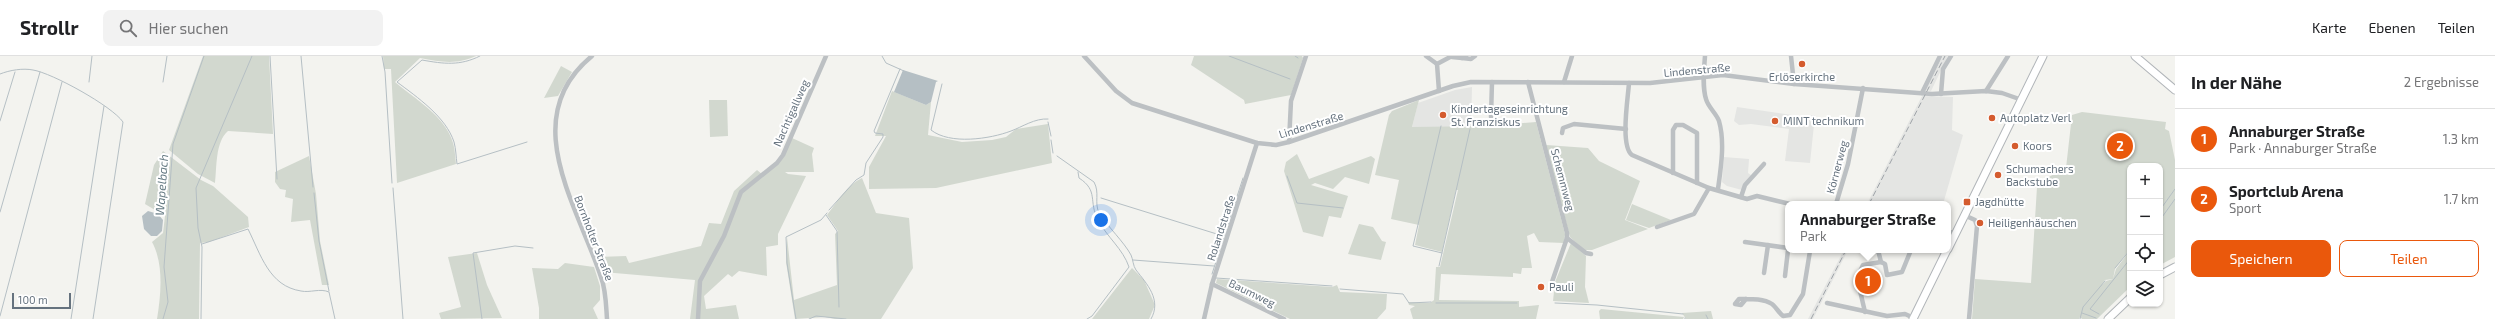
<!DOCTYPE html>
<html lang="de">
<meta charset="utf-8">
<style>
:root{--surface:#fff;--page:#f2f2f2;--text:#202124;--muted:#757577;--line:#e0e0e0;--accent:#ea580c}
body{margin:0;font-family:"Exo 2",sans-serif;background:var(--page);color:var(--text)}
.controls{position:absolute;right:12px;bottom:12px;display:grid;overflow:hidden;border-radius:8px;box-shadow:0 1px 3px #0004}
.controls button{width:36px;height:36px;display:grid;place-items:center;padding:0;border:0;border-bottom:1px solid var(--line);background:var(--surface);color:var(--text);font:20px sans-serif}
.scale{position:absolute;left:12px;bottom:10px;width:59px;box-sizing:border-box;padding-left:4px;border:2px solid #65727e;border-top:0;font-size:11px;line-height:14px;white-space:nowrap;color:#65727e;-webkit-text-stroke:3px #fff;paint-order:stroke}
.you{position:absolute;left:1101px;top:164px;width:14px;height:14px;margin:-10px;border:3px solid #fff;border-radius:50%;background:#1a73e8;box-shadow:0 0 0 6px #1a73e833}
.badge{display:grid;place-items:center;width:26px;height:26px;border-radius:50%;background:var(--accent);color:#fff;font-size:13px;font-weight:700}
.pin{position:absolute;translate:-50% -50%;border:2px solid #fff;box-shadow:0 1px 4px #0006}
.popup{position:absolute;left:1785px;top:145px;width:166px;height:52px;box-sizing:border-box;display:grid;place-content:center;border-radius:8px;background:var(--surface);filter:drop-shadow(0 1px 3px #0005);font-size:13px;white-space:nowrap;color:var(--muted)}
.popup b{font-size:15px;color:var(--text)}
.popup::after{content:'';position:absolute;left:50%;top:100%;margin-left:-8px;border:8px solid transparent;border-top-color:var(--surface)}
.list{margin:0;padding:0;list-style:none}
h2{display:flex;justify-content:space-between;align-items:center;height:52px;margin:0;padding:0 16px;font-size:17px}
h2 small{font-size:13px;font-weight:400;color:var(--muted)}
.list li{display:grid;grid-template-columns:26px 1fr auto;gap:12px;align-items:center;box-sizing:border-box;height:60px;padding:0 16px;border-top:1px solid var(--line)}
.list b{display:block;font-size:15px;white-space:nowrap}
.list p{margin:0;font-size:13px;white-space:nowrap;color:var(--muted)}
.list em{font-size:13px;font-style:normal;color:var(--muted)}
.actions{display:flex;gap:8px;padding:12px 16px}
.actions a{flex:1;padding:9px 0;border:1px solid var(--accent);border-radius:8px;text-align:center;font-size:14px;color:var(--accent)}
.actions .main{background:var(--accent);color:#fff}
.icon{flex:none;width:22px;height:22px;fill:none;stroke:currentColor;stroke-width:2;stroke-linecap:round;stroke-linejoin:round}
.map{position:relative;flex:none;width:2175px;height:263px;overflow:hidden}
header{display:flex;align-items:center;gap:24px;box-sizing:border-box;height:56px;padding:0 20px;background:var(--surface);border-bottom:1px solid var(--line)}
header strong{font-size:19px}
nav{display:flex;gap:22px;margin-inline-start:auto;font-size:14px}
.search{width:280px;height:36px;background:var(--page);display:flex;align-items:center;gap:10px;box-sizing:border-box;padding:0 14px;border-radius:8px;color:var(--muted);font-size:15px}
main{display:flex}
aside{flex:1;background:var(--surface)}
.map>svg:first-child{display:block}
.built{fill:#e4e5e3}
.green{fill:#d2d8cf}
.water{fill:#b5bfc4}
.lines{fill:none;stroke-linecap:round;stroke-linejoin:round}
.stream{stroke:#b5bfc4;stroke-width:1}
.secondary-casing{stroke:#b1b5b9;stroke-width:9}
.street{stroke:#bcc0c3;stroke-width:4.5}
.secondary{stroke:#fff;stroke-width:7}
.rail{stroke:#9ea3a8;stroke-width:1;stroke-dasharray:6 3;stroke-linecap:butt}
.poi-dot{fill:#d45b2e;stroke:#fff;stroke-width:1.5}
.labels{text-anchor:middle;stroke-width:4;stroke-linejoin:round;paint-order:stroke}
.street-label{font-size:11px;fill:#65727e;stroke:#fff}
.poi-label{font-size:11px;fill:#65727e;stroke:#fff;text-anchor:start}
.water-label{font-size:12px;font-style:italic;fill:#657a83;stroke:#fff}
</style>
<header>
<strong>Strollr</strong>
<div class="search"><svg class="icon" aria-label="search" viewBox="0 0 24 24"><circle cx="10" cy="10" r="6"/><path d="M15 15l6 6"/></svg>Hier suchen</div>
<nav><a>Karte</a><a>Ebenen</a><a>Teilen</a></nav>
</header>
<main>
<div class="map">
<svg width="2175" height="263" viewBox="0 0 2175 263">
<rect width="100%" height="100%" fill="#f3f3ef"/>
<g class="built">
<polygon points="1943,0 1948,0 1931,35 1925,34"/>
<polygon points="1472,31 1471,71 1412,71 1418,47 1455,34"/>
<polygon points="1922,40 1953,41 1952,74 1963,79 1943,148 1867,148"/>
<polygon points="1737,51 1799,60 1815,59 1810,107 1785,105 1789,73 1751,68 1739,69 1734,65"/>
<polygon points="1724,101 1749,103 1748,117 1752,120 1742,134 1727,130 1722,126"/>
<polygon points="1844,194 1848,194 1813,263 1808,263"/>
</g>
<g class="green">
<path d="M 203,0 L 269,0 L 273,78 L 228,75 C 215,86 217,112 215,127 L 198,118 L 169,94 Z"/>
<path d="M 383,0 L 476,0 C 456,9 441,6 420,2 L 395,26 C 415,43 445,60 453,87 C 455,93 455,101 456,108 L 397,127 L 391,13 L 384,13 Z"/>
<polygon points="1194,0 1302,0 1303,2 1291,39 1245,48 1244,44 1191,9"/>
<polygon points="561,10 572,16 558,40 544,42"/>
<polygon points="892,35 926,49 931,46 928,79 962,86 992,84 1006,81 1016,73 1048,68 1052,107 936,132 869,133 869,111 886,80 875,80"/>
<polygon points="709,44 727,44 728,80 710,81"/>
<polygon points="1419,44 1412,71 1488,70 1536,66 1565,178 1564,187 1539,186 1534,177 1527,180 1532,212 1522,212 1521,218 1513,217 1513,221 1441,218 1439,244 1519,245 1519,251 1539,249 1536,263 1413,263 1410,253 1415,250 1409,249 1408,246 1430,247 1434,244 1436,211 1440,211 1458,134 1456,134 1442,196 1415,189 1419,169 1391,163 1399,124 1375,119 1389,59 1392,55"/>
<polygon points="2082,56 2166,66 2165,73 2169,75 2175,104 2175,201 2160,209 2160,110 2130,110 2130,193 2115,213 2113,223 2105,224 2102,229 2106,225 2113,223 2116,213 2130,194 2130,231 2097,263 2082,263 2080,261 2079,263 1972,263 1975,223 2031,227 2037,131 2041,125 2066,112 2072,59"/>
<polygon points="792,82 814,92 812,98 814,116 785,116 788,118 806,120 778,178 778,189 766,191 767,220 739,215 732,221 728,218 704,240 706,253 736,249 739,263 690,263 695,224 603,216 598,201 626,200 629,207 701,190 709,167 721,168 734,135 757,114 763,119 778,107"/>
<polygon points="1546,89 1588,92 1599,105 1640,125 1625,164 1648,173 1592,194 1584,194 1570,181"/>
<path d="M 163,95 L 201,124 L 213,130 L 248,161 L 249,171 L 209,186 L 200,187 L 199,263 L 157,263 C 161,239 164,208 152,186 L 163,177 L 165,160 L 145,148 L 154,109 Z"/>
<polygon points="1297,98 1309,123 1371,100 1375,103 1369,128 1345,121 1333,133 1315,127 1311,129 1348,140 1341,162 1329,160 1323,181 1303,176 1284,115 1286,106"/>
<polygon points="309,100 316,138 320,185 329,229 322,229 310,164 291,166 293,143 285,141 286,134 280,133 275,126 275,116"/>
<path d="M 862,122 L 876,157 L 909,162 L 913,212 L 881,263 L 835,263 L 825,261 L 795,263 L 786,206 L 787,181 L 794,244 L 837,229 L 835,178 L 838,175 L 827,159 C 837,146 847,129 862,122 Z"/>
<polygon points="1632,148 1671,164 1649,172 1626,164"/>
<polygon points="1359,168 1373,171 1382,185 1386,186 1381,204 1348,198"/>
<polygon points="1571,187 1586,200 1585,231 1589,247 1553,245 1555,226"/>
<polygon points="477,197 487,229 502,262 441,263 439,257 461,251 448,201"/>
<polygon points="565,207 594,211 600,230 600,244 593,252 598,263 539,263 539,252 532,212 558,213"/>
<polygon points="1866,211 1871,211 1875,231 1865,233 1862,219"/>
<polygon points="1132,212 1144,224 1155,249 1149,263 1092,263"/>
<polygon points="1217,223 1332,231 1337,229 1340,236 1387,238 1386,253 1377,263 1290,263 1216,227"/>
<polygon points="1601,253 1684,261 1683,263 1600,263 1599,255"/>
<polygon points="1711,255 1713,263 1686,263 1682,257"/>
</g>
<g class="water">
<polygon points="903,14 938,25 936,26 931,46 926,49 894,36"/>
<polygon points="148,155 158,158 163,164 162,175 157,180 151,180 144,173 142,160"/>
</g>
<g class="lines">
<g class="stream">
<polyline points="270,0 277,123"/>
<polyline points="301,0 313,131"/>
<polyline points="382,0 385,16 392,127"/>
<path d="M 480,0 C 460,10 444,8 422,4 L 397,26 C 417,41 446,61 454,86 C 456,93 456,101 457,108 L 527,86"/>
<polyline points="882,0 886,7 904,15"/>
<polyline points="1229,0 1290,23"/>
<polyline points="1295,0 1298,2"/>
<path d="M 0,18 C 10,14 23,12 33,14 C 52,17 112,50 123,66 L 93,263"/>
<polyline points="89,26 92,0"/>
<polyline points="163,26 167,0"/>
<path d="M 942,28 L 931,74 C 950,89 990,83 1011,75 C 1022,71 1035,62 1048,63"/>
<polyline points="0,65 15,16"/>
<polyline points="1048,66 1051,80"/>
<polyline points="1441,70 1413,190 1442,197"/>
<polyline points="1051,84 1053,97"/>
<path d="M 1057,100 L 1094,126 C 1100,137 1094,146 1099,157 C 1108,171 1124,186 1131,199 C 1133,203 1133,210 1136,214 C 1147,228 1162,244 1151,263"/>
<path d="M 1078,116 L 1079,122 C 1099,135 1088,145 1098,164 C 1107,181 1123,193 1129,211 L 1092,260 L 1087,263"/>
<polyline points="1287,120 1297,147 1343,152"/>
<polyline points="393,132 403,263"/>
<polyline points="314,137 319,185 329,235"/>
<polyline points="1101,142 1220,179"/>
<polyline points="829,154 856,124 864,119 866,107 883,81 883,78 875,77 874,75 900,13"/>
<polyline points="2160,154 2175,133"/>
<polyline points="0,156 40,16"/>
<polyline points="826,159 837,175 839,251"/>
<polyline points="2160,164 2175,143"/>
<path d="M 202,188 L 248,173 C 261,199 269,230 301,235 C 310,237 320,232 329,236 L 335,263"/>
<polyline points="1133,204 1214,210"/>
<polyline points="1439,210 1470,73"/>
<polyline points="2115,212 2130,194"/>
<polyline points="1212,218 1243,122"/>
<polyline points="1216,222 1332,230"/>
<polyline points="1340,233 1403,238 1409,247 1431,246"/>
<polyline points="1436,247 1517,247"/>
<polyline points="1555,247 1597,249 1683,258"/>
<polyline points="2082,257 2096,262"/>
<polyline points="2099,258 2090,253 2130,203"/>
<polyline points="1706,259 1708,263"/>
<polyline points="0,260 62,26"/>
<polyline points="71,263 104,50"/>
<polyline points="163,263 168,246 164,211 173,88 204,0"/>
<polyline points="201,263 202,191 198,172 196,132 252,0"/>
<polyline points="482,263 473,197 515,190 533,192"/>
<polyline points="796,263 787,207 786,181 821,164 827,157"/>
<polyline points="809,263 816,260 846,263"/>
<polyline points="1685,263 1685,262"/>
<polyline points="2080,263 2083,251 2105,225"/>
</g>
<g class="secondary-casing">
<g id="secondary">
<polyline points="2135,0 2175,34"/>
<polyline points="1948,193 2043,0"/>
<polyline points="2160,219 2175,211"/>
<polyline points="1913,263 1947,194"/>
<polyline points="2108,263 2130,242"/>
</g>
</g>
<g class="street">
<path d="M 592,0 C 516,62 578,150 601,221 C 606,234 606,249 607,263"/>
<polyline points="1084,0 1116,35 1132,47 1257,87 1276,89 1289,86 1453,30 1471,26 1650,27 1723,19 1794,28 1932,38 1986,35 2002,37 2022,44"/>
<polyline points="1426,0 1437,8"/>
<path d="M 1705,0 C 1704,14 1702,30 1706,43 C 1708,51 1716,57 1719,65 C 1725,86 1721,111 1718,133"/>
<polyline points="1791,0 1794,28"/>
<polyline points="1452,1 1462,2 1466,0"/>
<polyline points="1462,2 1471,3 1475,0"/>
<polyline points="1528,26 1567,177 1567,182 1552,226"/>
<polyline points="1564,26 1572,0"/>
<path d="M 1629,27 C 1628,42 1620,90 1632,99 L 1709,132 L 1747,143 L 1757,140 L 1790,148"/>
<polyline points="1439,35 1437,8 1452,0"/>
<polyline points="1986,35 2008,0"/>
<polyline points="1922,37 1940,0"/>
<polyline points="1941,38 1943,13 1951,0"/>
<polyline points="1491,61 1492,26"/>
<polyline points="1562,77 1563,72 1574,68 1626,73"/>
<polyline points="1289,86 1291,45 1306,0"/>
<polyline points="1673,117 1673,74 1676,69 1683,69 1697,77 1697,127"/>
<polyline points="1741,141 1745,129 1764,108"/>
<polyline points="1836,148 1848,108 1863,32"/>
<polyline points="1964,159 1975,164 1977,170 1969,263"/>
<polyline points="1657,171 1694,158 1709,132"/>
<polyline points="1948,175 1955,178"/>
<polyline points="1567,182 1586,197 1591,198"/>
<polyline points="1745,186 1788,192"/>
<polyline points="1803,194 1820,194"/>
<polyline points="1878,194 1881,206 1885,208 1887,219 1902,216 1911,194"/>
<polyline points="1764,217 1768,189"/>
<polyline points="1785,220 1788,194"/>
<polyline points="1212,228 1284,263"/>
<path d="M 1746,243 L 1741,249 L 1735,248 L 1739,243 C 1749,243 1763,242 1772,248 C 1776,251 1779,257 1783,260 L 1790,259 L 1803,238 L 1810,195"/>
<polyline points="1827,247 1887,260 1905,258 1914,262"/>
<polyline points="1865,256 1857,222 1863,209 1881,206"/>
<polyline points="698,263 700,225 724,180 741,136 777,107 783,99 826,0"/>
<polyline points="1204,263 1212,228 1257,87"/>
</g>
<use href="#secondary" class="secondary"/>
<g class="rail">
<polyline points="1869,148 1945,0"/>
<polyline points="1811,263 1846,194"/>
</g>
</g>
<g class="poi-dot">
<circle cx="1802" cy="8" r="4"/>
<circle cx="1443" cy="59" r="4"/>
<circle cx="1992" cy="62" r="4"/>
<circle cx="1775" cy="65" r="4"/>
<circle cx="2015" cy="90" r="4"/>
<circle cx="1998" cy="119" r="4"/>
<rect x="1963" y="142" width="8" height="8" rx="2"/>
<circle cx="1980" cy="167" r="4"/>
<circle cx="1541" cy="231" r="4"/>
</g>
<g class="labels">
<g class="street-label">
<text transform="translate(1697 14) rotate(-5)" y="4">Lindenstraße</text>
<text transform="translate(791 57) rotate(-66)" y="4">Nachtigallweg</text>
<text transform="translate(1311 69) rotate(-17)" y="4">Lindenstraße</text>
<text transform="translate(1837 111) rotate(-75)" y="4">Körnerweg</text>
<text transform="translate(1563 124) rotate(75)" y="4">Schemmweg</text>
<text transform="translate(1221 172) rotate(-72)" y="4">Rolandstraße</text>
<text transform="translate(594 182) rotate(69)" y="4">Bornholter Straße</text>
<text transform="translate(1252 237) rotate(26)" y="4">Baumweg</text>
</g>
<g class="poi-label">
<text x="1802" y="25" text-anchor="middle">Erlöserkirche</text>
<text x="1451" y="57">Kindertageseinrichtung<tspan x="1451" dy="13">St. Franziskus</tspan></text>
<text x="2000" y="66">Autoplatz Verl</text>
<text x="1783" y="69">MINT technikum</text>
<text x="2023" y="94">Koors</text>
<text x="2006" y="117">Schumachers<tspan x="2006" dy="13">Backstube</tspan></text>
<text x="1975" y="150">Jagdhütte</text>
<text x="1988" y="171">Heiligenhäuschen</text>
<text x="1549" y="235">Pauli</text>
</g>
<g class="water-label">
<text transform="translate(162 129) rotate(-86)" y="4">Wapelbach</text>
</g>
</g>
</svg>
<div class="controls">
<button>+</button>
<button>−</button>
<button><svg class="icon" aria-label="locate" viewBox="0 0 24 24"><circle cx="12" cy="12" r="6"/><path d="M12 2v4M12 18v4M2 12h4M18 12h4"/></svg></button>
<button><svg class="icon" aria-label="layers" viewBox="0 0 24 24"><path d="M12 4l9 5-9 5-9-5zM3 14l9 5 9-5"/></svg></button>
</div>
<div class="scale">100 m</div>
<div class="you"></div>
<div class="pin badge" style="left:1868px;top:225px">1</div>
<div class="popup"><b>Annaburger Straße</b>Park</div>
<div class="pin badge" style="left:2120px;top:90px">2</div>
</div>
<aside>
<h2>In der Nähe<small>2 Ergebnisse</small></h2>
<ul class="list">
<li><span class="badge">1</span><div><b>Annaburger Straße</b><p>Park · Annaburger Straße</p></div><em>1.3 km</em></li>
<li><span class="badge">2</span><div><b>Sportclub Arena</b><p>Sport</p></div><em>1.7 km</em></li>
</ul>
<div class="actions"><a class="main">Speichern</a><a>Teilen</a></div>
</aside>
</main>
